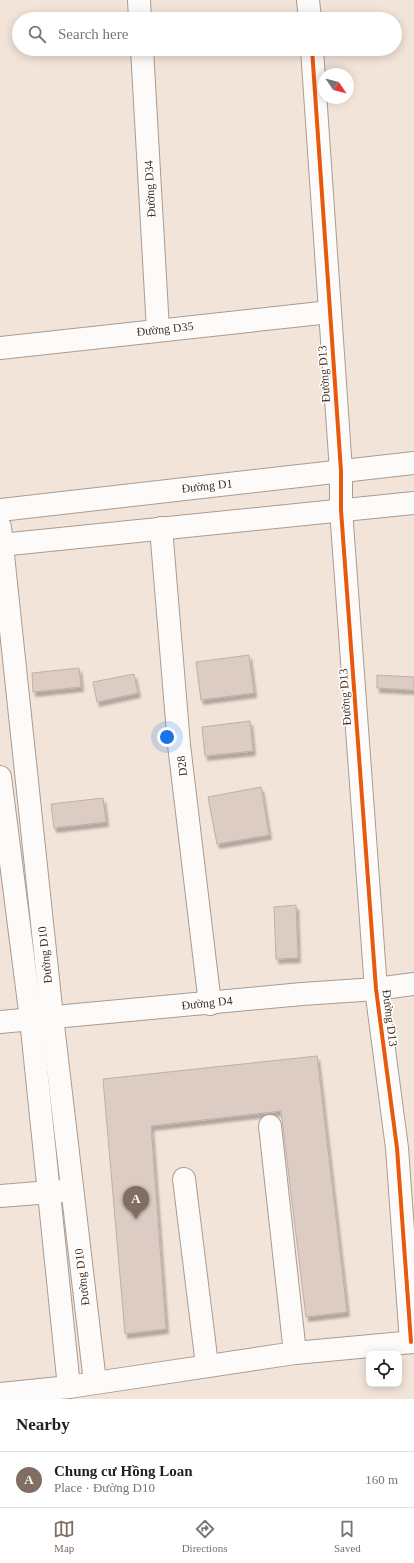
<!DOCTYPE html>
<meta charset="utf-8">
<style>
:root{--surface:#fff;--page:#f2f2f2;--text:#202124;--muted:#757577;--line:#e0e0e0;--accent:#806e62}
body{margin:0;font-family:Georgia,serif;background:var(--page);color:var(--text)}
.controls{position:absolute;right:12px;bottom:12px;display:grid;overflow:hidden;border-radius:8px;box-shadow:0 2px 10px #0003}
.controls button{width:36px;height:36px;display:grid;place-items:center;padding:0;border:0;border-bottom:1px solid var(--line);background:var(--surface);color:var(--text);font:20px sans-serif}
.compass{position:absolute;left:318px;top:68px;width:36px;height:36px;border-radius:50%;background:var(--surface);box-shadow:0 2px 10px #0003;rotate:125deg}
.you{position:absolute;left:167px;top:737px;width:14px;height:14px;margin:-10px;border:3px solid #fff;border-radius:50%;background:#1a73e8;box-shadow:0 0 0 6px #1a73e833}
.badge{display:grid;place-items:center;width:26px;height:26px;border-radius:50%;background:var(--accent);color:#fff;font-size:13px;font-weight:700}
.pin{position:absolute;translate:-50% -33px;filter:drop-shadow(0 1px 2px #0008)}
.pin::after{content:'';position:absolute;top:21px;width:14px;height:12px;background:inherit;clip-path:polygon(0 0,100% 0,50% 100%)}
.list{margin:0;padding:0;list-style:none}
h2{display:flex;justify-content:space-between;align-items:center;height:52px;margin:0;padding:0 16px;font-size:17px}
h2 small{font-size:13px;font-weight:400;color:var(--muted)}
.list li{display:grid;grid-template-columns:26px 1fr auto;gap:12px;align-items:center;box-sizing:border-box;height:56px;padding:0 16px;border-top:1px solid var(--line)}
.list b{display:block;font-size:15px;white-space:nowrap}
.list p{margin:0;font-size:13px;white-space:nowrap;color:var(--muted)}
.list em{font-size:13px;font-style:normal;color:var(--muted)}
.icon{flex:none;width:22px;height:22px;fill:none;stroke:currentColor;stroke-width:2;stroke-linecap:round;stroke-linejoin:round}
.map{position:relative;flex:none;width:414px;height:1399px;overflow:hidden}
.search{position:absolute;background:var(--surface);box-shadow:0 2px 10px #0003;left:12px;right:12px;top:12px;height:44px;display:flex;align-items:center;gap:10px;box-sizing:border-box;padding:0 14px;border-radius:22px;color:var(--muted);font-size:15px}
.sheet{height:108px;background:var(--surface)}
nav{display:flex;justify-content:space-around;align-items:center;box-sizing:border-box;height:56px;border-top:1px solid var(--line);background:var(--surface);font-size:11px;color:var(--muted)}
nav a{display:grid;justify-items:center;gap:2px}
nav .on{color:var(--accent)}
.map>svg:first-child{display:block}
.building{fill:#ddccc4;stroke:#c0b0a8;filter:url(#shadow)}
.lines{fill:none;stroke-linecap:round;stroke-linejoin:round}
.minor-casing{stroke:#aa9b91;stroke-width:24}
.minor{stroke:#fdfbf9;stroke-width:22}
.cycleway-casing{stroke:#fff;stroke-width:6}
.cycleway{stroke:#e8590c;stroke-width:4}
.labels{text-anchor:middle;stroke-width:3;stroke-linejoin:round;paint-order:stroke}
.street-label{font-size:12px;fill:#422f22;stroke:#fff}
</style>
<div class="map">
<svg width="414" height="1399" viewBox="0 0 414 1399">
<defs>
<filter id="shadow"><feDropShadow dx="2.5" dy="4.5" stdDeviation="1" flood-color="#0004"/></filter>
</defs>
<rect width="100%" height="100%" fill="#f3e4d9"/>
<g class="building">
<polygon points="249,655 254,693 201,700 196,662"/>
<polygon points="79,668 81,687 33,692 32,673"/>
<polygon points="134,674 138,693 97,702 93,682"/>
<polygon points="377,675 414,677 414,690 377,688"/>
<polygon points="250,721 253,751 205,756 202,727"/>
<polygon points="261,787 269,835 217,844 208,797"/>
<polygon points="103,798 106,822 54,828 51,804"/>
<polygon points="296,905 298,958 276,959 274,907"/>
<polygon points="317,1056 347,1312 306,1317 281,1111 151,1126 166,1329 125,1334 103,1079"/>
</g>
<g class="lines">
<g class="minor-casing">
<g id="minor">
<polyline points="139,0 140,19"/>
<polyline points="308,0 310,19"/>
<polyline points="142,49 158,330"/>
<polyline points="312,49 341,471 341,510 376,989 397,1148 411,1342"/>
<polyline points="0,348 330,312"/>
<polyline points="0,510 414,463"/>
<polyline points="0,527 52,1017 95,1382"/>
<polyline points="161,528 179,745 210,1004"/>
<polyline points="0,545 414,503"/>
<polyline points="0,777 31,1019 69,1387"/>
<polyline points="0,1022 302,994 376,989 414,984"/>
<polyline points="270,1126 295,1353"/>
<polyline points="184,1179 207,1365"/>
<polyline points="0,1196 63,1191"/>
<polyline points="0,1394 69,1387 295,1353 414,1342"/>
</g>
</g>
<use href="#minor" class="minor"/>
<g class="cycleway-casing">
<polyline id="cycleway" points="312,49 341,471 341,510 376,989 397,1148 411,1342"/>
</g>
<use href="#cycleway" class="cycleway"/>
</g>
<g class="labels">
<g class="street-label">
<text transform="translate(150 189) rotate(-93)" y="4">Đường D34</text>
<text transform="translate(165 329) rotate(-6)" y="4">Đường D35</text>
<text transform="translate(324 374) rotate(-94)" y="4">Đường D13</text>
<text transform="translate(207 486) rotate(-6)" y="4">Đường D1</text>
<text transform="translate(345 697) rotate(-94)" y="4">Đường D13</text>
<text transform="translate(182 766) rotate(-97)" y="4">D28</text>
<text transform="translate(45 955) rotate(-96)" y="4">Đường D10</text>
<text transform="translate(207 1003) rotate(-6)" y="4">Đường D4</text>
<text transform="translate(390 1018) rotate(83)" y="4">Đường D13</text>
<text transform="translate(82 1277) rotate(-97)" y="4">Đường D10</text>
</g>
</g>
</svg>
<div class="controls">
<button><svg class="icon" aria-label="locate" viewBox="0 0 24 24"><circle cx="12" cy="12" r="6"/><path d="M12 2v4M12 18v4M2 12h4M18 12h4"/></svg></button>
</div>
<svg class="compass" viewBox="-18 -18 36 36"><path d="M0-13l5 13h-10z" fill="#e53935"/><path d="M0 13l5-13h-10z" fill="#757577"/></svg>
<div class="you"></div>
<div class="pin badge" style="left:136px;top:1219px">A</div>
<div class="search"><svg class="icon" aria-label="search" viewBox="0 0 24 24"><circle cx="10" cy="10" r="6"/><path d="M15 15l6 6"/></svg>Search here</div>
</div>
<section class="sheet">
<h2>Nearby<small></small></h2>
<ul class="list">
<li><span class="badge">A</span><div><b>Chung cư Hồng Loan</b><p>Place · Đường D10</p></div><em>160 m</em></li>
</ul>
</section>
<nav>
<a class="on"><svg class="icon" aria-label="map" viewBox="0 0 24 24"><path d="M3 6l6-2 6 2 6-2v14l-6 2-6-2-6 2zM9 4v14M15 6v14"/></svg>Map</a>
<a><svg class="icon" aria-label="directions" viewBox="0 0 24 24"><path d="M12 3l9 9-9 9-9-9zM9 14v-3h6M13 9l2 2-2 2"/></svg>Directions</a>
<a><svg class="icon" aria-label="saved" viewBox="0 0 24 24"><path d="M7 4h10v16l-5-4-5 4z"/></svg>Saved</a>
</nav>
